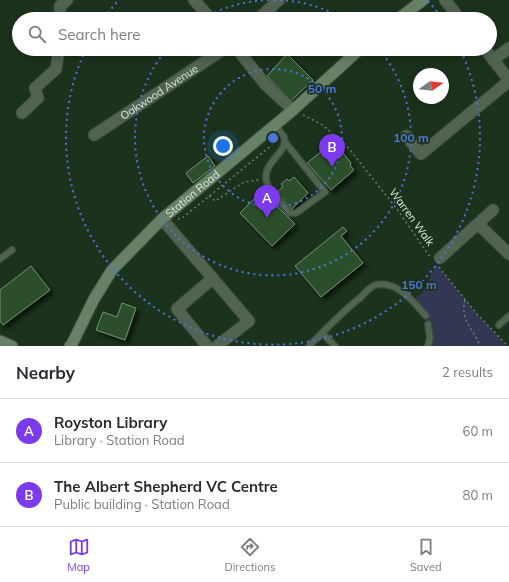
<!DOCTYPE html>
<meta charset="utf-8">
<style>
:root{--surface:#fff;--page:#f7f7f7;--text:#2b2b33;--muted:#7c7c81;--line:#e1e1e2;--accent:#7c3aed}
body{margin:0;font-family:Mulish,sans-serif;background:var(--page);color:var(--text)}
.compass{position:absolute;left:413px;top:68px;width:36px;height:36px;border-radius:50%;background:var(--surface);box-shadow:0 2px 10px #0003;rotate:75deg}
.you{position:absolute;left:223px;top:146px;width:14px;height:14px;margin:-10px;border:3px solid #fff;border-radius:50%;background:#1a73e8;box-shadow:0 0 0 6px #1a73e833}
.badge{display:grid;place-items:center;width:26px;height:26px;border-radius:50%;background:var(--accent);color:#fff;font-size:13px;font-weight:700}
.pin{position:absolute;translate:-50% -33px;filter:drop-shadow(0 1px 2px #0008)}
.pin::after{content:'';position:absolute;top:21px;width:14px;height:12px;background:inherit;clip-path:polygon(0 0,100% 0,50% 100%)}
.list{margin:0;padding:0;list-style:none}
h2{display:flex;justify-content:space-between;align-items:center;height:52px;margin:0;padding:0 16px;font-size:17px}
h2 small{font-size:13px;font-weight:400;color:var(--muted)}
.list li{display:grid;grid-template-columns:26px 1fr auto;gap:12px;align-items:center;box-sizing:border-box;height:64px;padding:0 16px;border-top:1px solid var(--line)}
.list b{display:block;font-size:15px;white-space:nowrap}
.list p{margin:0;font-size:13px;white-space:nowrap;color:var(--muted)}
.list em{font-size:13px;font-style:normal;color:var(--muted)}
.icon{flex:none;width:22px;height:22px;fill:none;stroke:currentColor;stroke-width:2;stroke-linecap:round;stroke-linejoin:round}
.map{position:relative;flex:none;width:509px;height:346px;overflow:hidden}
.search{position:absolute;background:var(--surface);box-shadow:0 2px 10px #0003;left:12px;right:12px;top:12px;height:44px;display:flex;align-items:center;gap:10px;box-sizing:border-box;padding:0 14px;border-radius:22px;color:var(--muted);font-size:15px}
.sheet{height:180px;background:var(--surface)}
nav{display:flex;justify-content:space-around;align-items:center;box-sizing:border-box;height:56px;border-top:1px solid var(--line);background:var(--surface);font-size:11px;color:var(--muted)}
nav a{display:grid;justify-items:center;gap:2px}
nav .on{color:var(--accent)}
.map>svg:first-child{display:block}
.green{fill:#333754}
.building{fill:#2a502c;stroke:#769076;filter:url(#shadow)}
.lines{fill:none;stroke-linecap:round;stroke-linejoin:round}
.service-casing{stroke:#3a4f3b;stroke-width:8}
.minor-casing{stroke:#3a4f3b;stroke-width:13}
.secondary-casing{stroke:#3a4f3b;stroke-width:13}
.path{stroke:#697d6a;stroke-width:1.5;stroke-dasharray:2 3;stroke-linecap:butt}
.service{stroke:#526352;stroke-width:5.5}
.minor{stroke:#526352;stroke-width:11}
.secondary{stroke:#678167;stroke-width:11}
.ring{fill:none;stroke:#4d75d9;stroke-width:2;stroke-dasharray:2 4}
.labels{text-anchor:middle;stroke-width:3.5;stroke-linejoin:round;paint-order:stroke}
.street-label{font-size:11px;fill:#dceadc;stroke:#1b321c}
.centre{fill:#4d75d9;stroke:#1b321c;stroke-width:2}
.ring-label{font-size:12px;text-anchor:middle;font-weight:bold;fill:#4d75d9;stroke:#1b321c;stroke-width:3.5;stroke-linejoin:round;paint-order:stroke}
</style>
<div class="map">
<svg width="509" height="346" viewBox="0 0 509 346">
<defs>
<filter id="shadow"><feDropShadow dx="3.5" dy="3.5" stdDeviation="2" flood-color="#0009"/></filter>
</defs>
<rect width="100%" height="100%" fill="#1b321c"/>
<path class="green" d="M 436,264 L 475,312 L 507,346 L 430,346 C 430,319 431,319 414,299 L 423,292 Z"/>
<g class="building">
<polygon points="287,54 313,80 291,101 267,76"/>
<polygon points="339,148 351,163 350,165 354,170 331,190 307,163 322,151 327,157"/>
<polygon points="208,156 215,166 193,183 186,173"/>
<polygon points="294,177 308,193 292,209 277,193 283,186 281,184 287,179 289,181"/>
<polygon points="262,191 295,224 272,246 240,213"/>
<polygon points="343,227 347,231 341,236 363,263 321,297 295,266"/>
<polygon points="31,266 50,290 3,325 0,321 0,290"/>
<polygon points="122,303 136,308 125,340 96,330 103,312 117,317"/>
</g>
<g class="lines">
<g class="service-casing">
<g id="service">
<path d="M 274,125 C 277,129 282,133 284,137 C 289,151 265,161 266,178 C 266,190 283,204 290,213 L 296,213 L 325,192 L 285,142"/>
<polyline points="0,259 12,250"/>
<polyline points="499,325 509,316"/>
<polyline points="322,333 335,346"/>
<path d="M 309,346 C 326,329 342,312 361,297 C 365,293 370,287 375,285 C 397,280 414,302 426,316"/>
<polyline points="428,346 430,338 428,324"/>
</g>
</g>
<g class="minor-casing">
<g id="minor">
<polyline points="194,0 211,19"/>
<polyline points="445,0 460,19"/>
<polyline points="60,19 60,6 67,0"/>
<polyline points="258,19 279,0"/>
<polyline points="237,49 265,84 293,110"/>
<polyline points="485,49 509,80"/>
<polyline points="493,60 509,48"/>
<polyline points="22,113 38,98 35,88 56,69 59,49"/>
<path id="s1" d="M 94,135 L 224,49"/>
<polyline points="406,136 421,154 509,81"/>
<polyline points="162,219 249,321 217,346"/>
<polyline points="478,224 509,254"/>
<polyline points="440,258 493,210"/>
<polyline points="207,346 177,309 213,278"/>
</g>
</g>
<g class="secondary-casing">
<g id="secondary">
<polyline points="398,19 423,0"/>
<polyline points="0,341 12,346"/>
<path id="s2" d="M 70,346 L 72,344 L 94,299 L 112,270 L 162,219 L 293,110 L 360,49"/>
</g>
</g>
<g class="path">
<polyline points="303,115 321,124 346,145 397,209 430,257"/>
<polyline points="209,196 215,201 244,182 259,180"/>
<polyline points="178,219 181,219 277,141"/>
<polyline points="439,267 477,314 508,346"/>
<path d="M 465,300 C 460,322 473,327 480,346"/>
</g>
<use href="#service" class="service"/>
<use href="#minor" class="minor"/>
<use href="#secondary" class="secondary"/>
</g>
<g class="ring">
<circle cx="273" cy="138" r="69"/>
<path d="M204 18A138 138 0 0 1 272 0M274 0A138 138 0 0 1 342 18M379 49A138 138 0 1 1 167 49"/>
<path d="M104 18A207 207 0 0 1 118 1M428 1A207 207 0 0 1 442 18M461 51A207 207 0 1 1 85 51"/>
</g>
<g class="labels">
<g class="street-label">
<text dy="4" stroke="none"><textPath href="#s1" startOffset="78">Oakwood Avenue</textPath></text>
<text dy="4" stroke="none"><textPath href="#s2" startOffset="198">Station Road</textPath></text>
<text transform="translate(412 217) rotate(54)" y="4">Warren Walk</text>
</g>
</g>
<circle cx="273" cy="138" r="6" class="centre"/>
<g class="ring-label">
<text x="322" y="93">50 m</text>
<text x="411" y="142">100 m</text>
<text x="419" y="289">150 m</text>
</g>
</svg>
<svg class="compass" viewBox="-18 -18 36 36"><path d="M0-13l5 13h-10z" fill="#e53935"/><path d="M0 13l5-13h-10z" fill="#7c7c81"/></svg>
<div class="you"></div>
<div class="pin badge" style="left:267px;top:218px">A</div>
<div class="pin badge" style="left:332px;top:167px">B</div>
<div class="search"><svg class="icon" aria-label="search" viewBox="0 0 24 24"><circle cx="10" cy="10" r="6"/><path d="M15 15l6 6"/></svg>Search here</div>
</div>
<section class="sheet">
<h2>Nearby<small>2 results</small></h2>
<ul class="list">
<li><span class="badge">A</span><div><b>Royston Library</b><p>Library · Station Road</p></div><em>60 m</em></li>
<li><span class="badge">B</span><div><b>The Albert Shepherd VC Centre</b><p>Public building · Station Road</p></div><em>80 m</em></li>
</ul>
</section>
<nav>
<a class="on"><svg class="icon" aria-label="map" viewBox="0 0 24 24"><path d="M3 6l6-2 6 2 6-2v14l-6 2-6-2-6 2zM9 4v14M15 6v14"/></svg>Map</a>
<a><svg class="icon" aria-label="directions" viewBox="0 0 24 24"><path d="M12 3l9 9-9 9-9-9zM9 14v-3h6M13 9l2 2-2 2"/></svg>Directions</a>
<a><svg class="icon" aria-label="saved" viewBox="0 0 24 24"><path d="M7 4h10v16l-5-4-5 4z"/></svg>Saved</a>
</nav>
